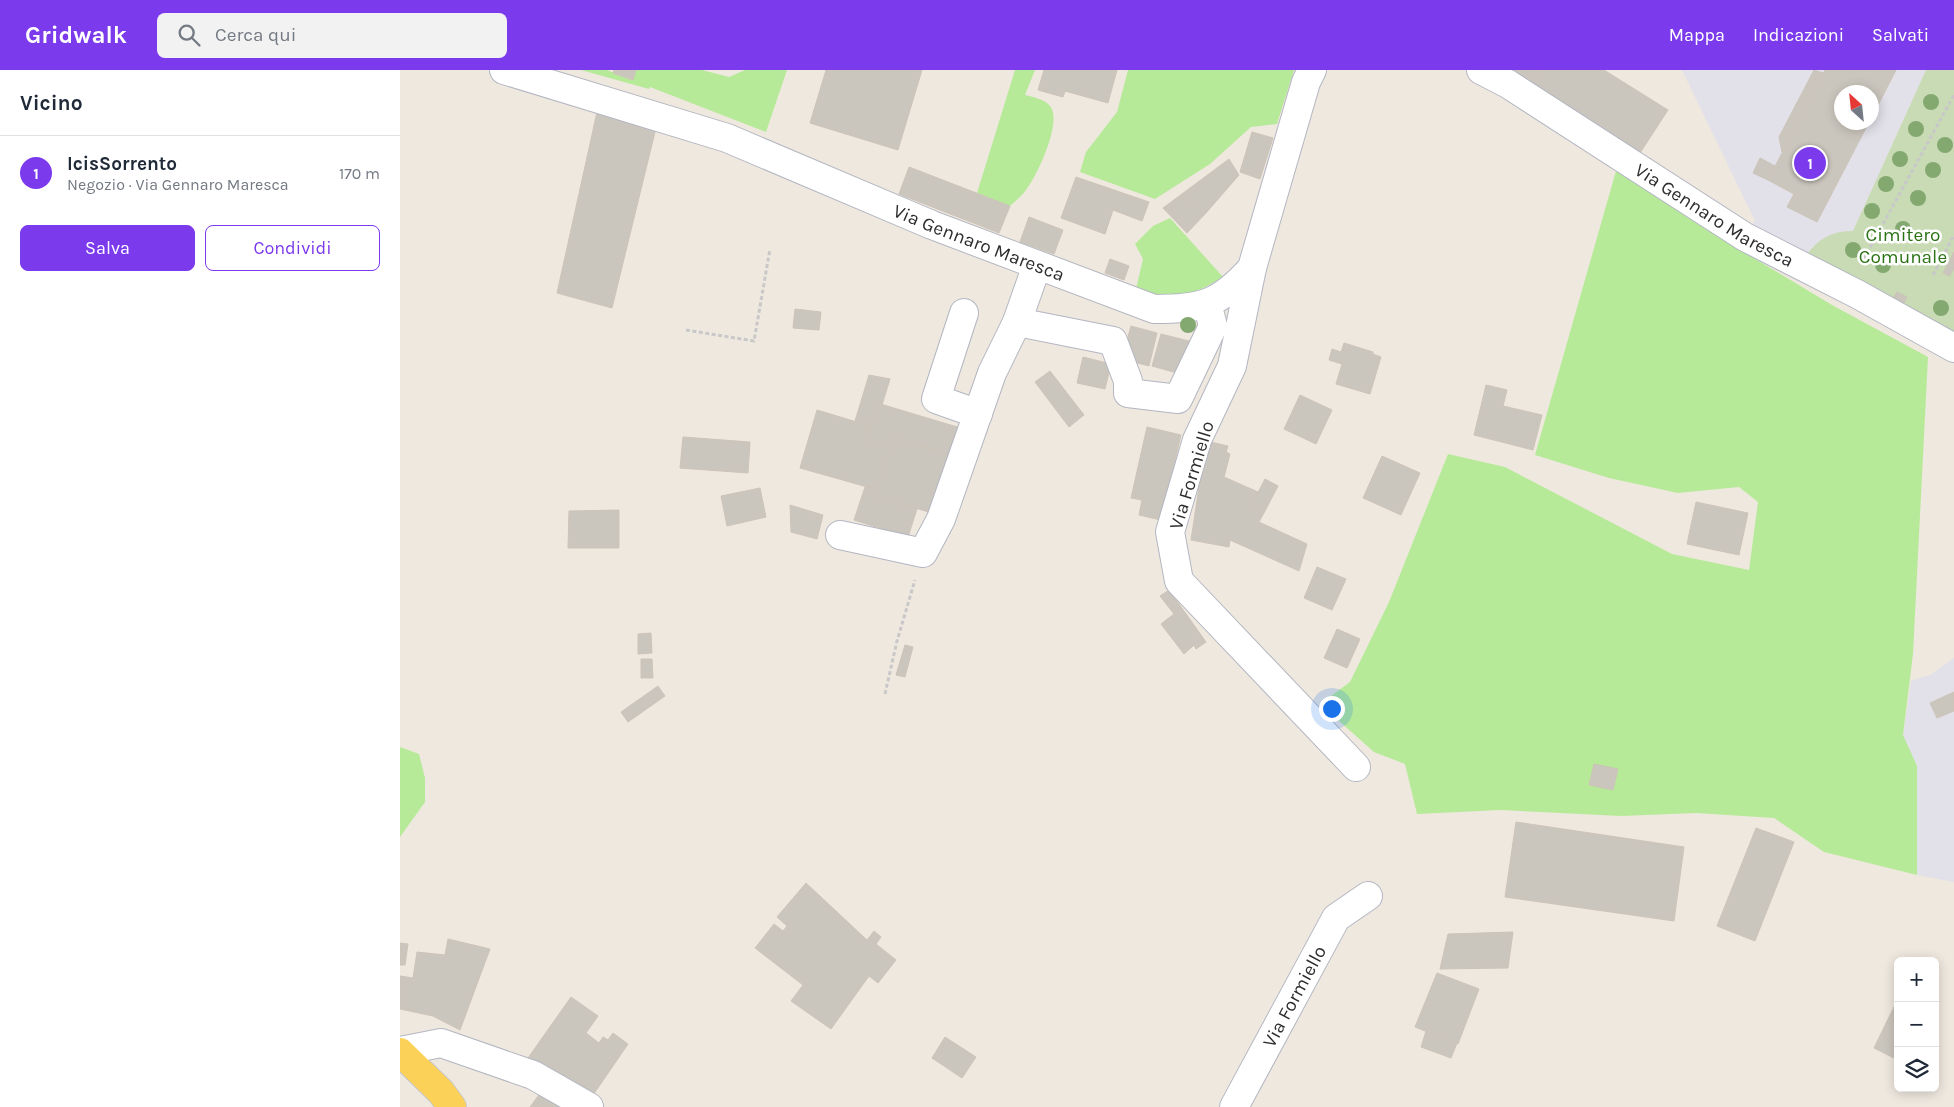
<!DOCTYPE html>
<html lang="it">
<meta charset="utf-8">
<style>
:root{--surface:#fff;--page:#f2f2f3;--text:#1f2937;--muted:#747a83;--line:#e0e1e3;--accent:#7c3aed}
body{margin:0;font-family:Karla,sans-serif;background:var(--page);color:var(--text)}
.controls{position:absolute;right:15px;bottom:15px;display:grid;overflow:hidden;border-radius:8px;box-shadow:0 2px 12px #0003}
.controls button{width:45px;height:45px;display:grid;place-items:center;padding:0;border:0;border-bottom:1px solid var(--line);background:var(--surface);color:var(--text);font:25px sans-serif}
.compass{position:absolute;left:1434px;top:15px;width:45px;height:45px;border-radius:50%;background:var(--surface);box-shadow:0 2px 12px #0003;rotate:333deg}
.you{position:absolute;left:931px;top:638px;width:18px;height:18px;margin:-12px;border:4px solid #fff;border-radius:50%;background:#1a73e8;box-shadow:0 0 0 8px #1a73e833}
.badge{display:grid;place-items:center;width:32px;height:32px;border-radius:50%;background:var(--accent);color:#fff;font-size:16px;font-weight:700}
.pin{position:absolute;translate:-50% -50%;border:2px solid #fff;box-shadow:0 1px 5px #0006}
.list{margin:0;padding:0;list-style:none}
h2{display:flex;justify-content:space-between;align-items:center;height:65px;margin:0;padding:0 20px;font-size:21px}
h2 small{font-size:16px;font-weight:400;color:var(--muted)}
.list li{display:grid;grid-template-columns:32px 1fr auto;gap:15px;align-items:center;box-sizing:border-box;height:75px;padding:0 20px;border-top:1px solid var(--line)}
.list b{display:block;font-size:19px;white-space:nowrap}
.list p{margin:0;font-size:16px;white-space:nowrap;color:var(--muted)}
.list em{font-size:16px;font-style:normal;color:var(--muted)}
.actions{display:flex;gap:10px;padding:15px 20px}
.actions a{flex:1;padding:11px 0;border:1px solid var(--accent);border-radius:8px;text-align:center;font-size:18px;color:var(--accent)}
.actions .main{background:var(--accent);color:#fff}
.icon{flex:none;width:28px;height:28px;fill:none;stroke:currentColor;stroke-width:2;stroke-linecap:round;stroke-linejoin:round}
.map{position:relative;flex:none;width:1554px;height:1037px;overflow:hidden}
header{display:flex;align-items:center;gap:30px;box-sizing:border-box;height:70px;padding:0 25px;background:var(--accent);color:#fff}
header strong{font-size:24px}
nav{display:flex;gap:28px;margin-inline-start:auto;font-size:18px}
.search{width:350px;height:45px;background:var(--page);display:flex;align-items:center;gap:12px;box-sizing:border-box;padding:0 18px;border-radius:8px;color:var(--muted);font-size:19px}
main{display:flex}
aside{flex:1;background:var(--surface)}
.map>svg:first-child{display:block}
.industrial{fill:#e2e0e8;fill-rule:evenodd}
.green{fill:#b6ea98}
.cemetery{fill:#c8dbb5}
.building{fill:#cbc6bd;stroke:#ccc4b8}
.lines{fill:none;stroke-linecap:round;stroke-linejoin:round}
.minor-casing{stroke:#b3b6c2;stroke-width:30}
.major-casing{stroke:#c8c8c8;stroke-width:30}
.path{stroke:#c8c8c8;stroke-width:3;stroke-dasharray:4 2.5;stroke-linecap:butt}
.minor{stroke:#fff;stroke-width:28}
.major{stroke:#fcd157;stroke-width:28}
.tree{fill:#83a870}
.labels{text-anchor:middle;stroke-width:5;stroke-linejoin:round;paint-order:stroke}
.street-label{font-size:19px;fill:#2d2d2d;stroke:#fff}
.park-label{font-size:19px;fill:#2b7315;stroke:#fff}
</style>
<header>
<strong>Gridwalk</strong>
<div class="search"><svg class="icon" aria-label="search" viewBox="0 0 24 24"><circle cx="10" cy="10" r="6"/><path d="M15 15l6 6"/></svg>Cerca qui</div>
<nav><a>Mappa</a><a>Indicazioni</a><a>Salvati</a></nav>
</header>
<main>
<aside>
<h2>Vicino<small></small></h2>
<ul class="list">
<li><span class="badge">1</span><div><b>IcisSorrento</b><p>Negozio · Via Gennaro Maresca</p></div><em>170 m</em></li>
</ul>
<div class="actions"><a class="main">Salva</a><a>Condividi</a></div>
</aside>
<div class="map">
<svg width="1554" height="1037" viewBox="0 0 1554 1037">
<rect width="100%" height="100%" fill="#efe8df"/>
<g class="industrial">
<path d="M 1282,0 L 1526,0 L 1453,161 L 1440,162 L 1412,177 L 1407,184 L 1352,155 L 1355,151 ZM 1442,22 L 1472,22 L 1472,52 L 1442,52 Z"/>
<polygon points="1554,588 1554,812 1517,805 1517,696 1503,666 1511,611 1532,604"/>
</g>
<g class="green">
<polygon points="181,0 207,0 232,10 236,0 302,0 329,7 345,0 387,0 366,62 250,17 249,19"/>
<path d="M 615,0 L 635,0 L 625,25 C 633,27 644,29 650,36 C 663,51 637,106 626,120 C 622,126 615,131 610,136 L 577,123 Z"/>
<polygon points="728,0 894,0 877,54 851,57 810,94 755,129 680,102 686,82 717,42"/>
<polygon points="1216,101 1312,163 1432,235 1528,287 1513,584 1503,665 1517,696 1517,805 1424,782 1374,748 1296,743 1221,746 1100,740 1017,744 1005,694 974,682 920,634 950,612 989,532 1048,384 1105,397 1272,484 1349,500 1358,432 1339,417 1278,423 1209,408 1135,385"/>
<path d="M 770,148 L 823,207 C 790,227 774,231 736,219 L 743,189 L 735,174 L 753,156 Z"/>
<polygon points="0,677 19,684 25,708 25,732 0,767"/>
</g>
<path class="cemetery" d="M 1526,0 L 1554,0 L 1554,264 L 1407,184 C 1419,168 1433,161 1453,161 Z"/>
<g class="building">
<polygon points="214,0 236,0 233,10 213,3"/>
<polygon points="426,0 522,0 498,80 410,53"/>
<polygon points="644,0 717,0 708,33 665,21 663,27 638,20"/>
<polygon points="1112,0 1140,0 1131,15 1111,2"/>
<polygon points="1140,0 1204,0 1268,40 1240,83 1131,15"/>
<polygon points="1414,0 1423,3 1382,82 1379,67"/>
<polygon points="1425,0 1496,0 1472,47 1472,22 1442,22 1442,52 1469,52 1417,152 1387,137 1394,124 1368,110"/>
<polygon points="197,42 256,58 212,238 157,223"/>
<polygon points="852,62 873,68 860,109 840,102"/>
<polygon points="1360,88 1375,96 1368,110 1353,103"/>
<polygon points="829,89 839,105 806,143 782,124"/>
<polygon points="509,97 610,136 599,163 499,124"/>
<polygon points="676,107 749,132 742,151 713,140 705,164 661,148"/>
<polygon points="782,124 806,143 787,163 763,138"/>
<polygon points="629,147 663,160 654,184 620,172"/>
<polygon points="1554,182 1554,198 1550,206 1543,203"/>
<polygon points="710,189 729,196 724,210 705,203"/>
<polygon points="1497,222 1507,227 1504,233 1494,227"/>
<polygon points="395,239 421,242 419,260 393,258"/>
<polygon points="731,256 757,263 749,296 722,289"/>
<polygon points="761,264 793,272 784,305 752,296"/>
<polygon points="944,273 973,282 973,284 981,287 970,324 936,314 942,294 929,290 932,279 941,282"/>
<polygon points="683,287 711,294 705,319 677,313"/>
<polygon points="650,301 684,345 669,357 635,312"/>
<polygon points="469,305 490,309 482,335 477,333 470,356 455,351"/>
<polygon points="1086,315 1107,320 1103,336 1142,345 1133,380 1074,365"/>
<polygon points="900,325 932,340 916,374 884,359"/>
<polygon points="477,333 564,359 556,386 493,368 491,377 466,370"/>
<polygon points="417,340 470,356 466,370 491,377 478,420 400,398"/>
<polygon points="747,357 781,365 761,450 739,445 742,430 731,428"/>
<polygon points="283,367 350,372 348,403 280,398"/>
<polygon points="493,368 556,386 532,443 475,426"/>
<polygon points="806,371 828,376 826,382 830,384 824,407 858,422 852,434 865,441 859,452 907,474 899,501 830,470 829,477 791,470"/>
<polygon points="982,386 1020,403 1001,445 963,428"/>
<polygon points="865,409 878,416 865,441 852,434"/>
<polygon points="465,417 478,420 475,426 517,439 508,467 454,450"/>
<polygon points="360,418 366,447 327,456 321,426"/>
<polygon points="1296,432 1348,443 1339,485 1287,474"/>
<polygon points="390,435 423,445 417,469 391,462"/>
<polygon points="219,440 219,478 168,478 169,441"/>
<polygon points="917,497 946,509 932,540 904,528"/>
<polygon points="769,520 806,572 796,579 794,575 784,584 761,554 774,544 760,526"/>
<polygon points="937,559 960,569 947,598 924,588"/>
<polygon points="251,563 252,583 238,584 238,564"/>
<polygon points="505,575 513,577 505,607 496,605"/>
<polygon points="241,589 252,589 253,608 241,608"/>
<polygon points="258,616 265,626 228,652 221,642"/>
<polygon points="1554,622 1554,641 1537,648 1530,633"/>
<polygon points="1194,694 1218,699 1213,720 1189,715"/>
<polygon points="1116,752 1284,777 1274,851 1105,827"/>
<polygon points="1356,758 1394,772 1355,871 1317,856"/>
<polygon points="406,813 467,870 474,861 481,867 476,874 496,890 478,913 469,906 431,959 391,931 403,915 355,878 374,854 383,861 387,856 377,847"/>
<polygon points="1113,862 1108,898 1040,899 1048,864"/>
<polygon points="48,869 90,879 60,960 33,946 0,939 0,906 13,908 17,882 45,885"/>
<polygon points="0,873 8,874 5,895 0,895"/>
<polygon points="1037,903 1079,919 1058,974 1015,957"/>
<polygon points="171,927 198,946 186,963 199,973 203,967 208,970 213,963 228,974 189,1031 128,988"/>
<polygon points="1498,929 1498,949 1490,945"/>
<polygon points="1490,945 1498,949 1498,980 1494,988 1474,978"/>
<polygon points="1026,961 1057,973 1051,988 1021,977"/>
<polygon points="545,967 576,987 562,1008 532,988"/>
<polygon points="141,1022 163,1037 130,1037"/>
</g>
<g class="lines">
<g class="minor-casing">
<g id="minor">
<path id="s1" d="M 104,0 L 327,68 L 532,155 L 754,239 C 801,239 819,235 852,198 L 906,12 L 912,0"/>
<path id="s2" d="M 1081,0 L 1108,14 L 1345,167 L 1457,224 L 1554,278"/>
<polyline points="637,195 617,252 713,271 728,311 728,323 778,329 813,256 807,233"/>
<polyline points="852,198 832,296 797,370 770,462 779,511 956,697"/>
<polyline points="564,243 536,329 578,344"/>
<polyline points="440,465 523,483 541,449 592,303 617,252"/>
<polyline points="0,981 41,973 133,1005 189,1037"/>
<path id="s3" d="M 834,1037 L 936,848 L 968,826"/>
</g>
</g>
<g class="major-casing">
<polyline id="major" points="0,982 41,1022 52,1037"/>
</g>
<g class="path">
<polyline points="1461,194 1554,25"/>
<polyline points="1533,205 1554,165"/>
<polyline points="286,260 354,271 370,179"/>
<polyline points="485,624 497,571 515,510"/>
</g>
<use href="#minor" class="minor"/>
<use href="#major" class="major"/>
</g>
<g class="tree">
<circle cx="1531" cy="32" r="8"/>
<circle cx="1516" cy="59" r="8"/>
<circle cx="1545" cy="75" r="8"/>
<circle cx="1500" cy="89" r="8"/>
<circle cx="1533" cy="100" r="8"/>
<circle cx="1486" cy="114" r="8"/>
<circle cx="1518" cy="128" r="8"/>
<circle cx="1472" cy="141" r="8"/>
<circle cx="1503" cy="159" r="8"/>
<circle cx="1453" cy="180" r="8"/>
<circle cx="1483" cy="195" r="8"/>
<circle cx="1541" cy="238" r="8"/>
<circle cx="788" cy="255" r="8"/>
</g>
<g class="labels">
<g class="street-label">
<text dy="7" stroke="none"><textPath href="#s2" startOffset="275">Via Gennaro Maresca</textPath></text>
<text dy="7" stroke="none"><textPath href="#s1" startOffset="506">Via Gennaro Maresca</textPath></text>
<text transform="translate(791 405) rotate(-73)" y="7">Via Formiello</text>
<text dy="7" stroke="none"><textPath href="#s3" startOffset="126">Via Formiello</textPath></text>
</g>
<g class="park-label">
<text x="1503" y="171">Cimitero<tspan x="1503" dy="22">Comunale</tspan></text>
</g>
</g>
</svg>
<div class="controls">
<button>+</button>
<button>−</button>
<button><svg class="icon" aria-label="layers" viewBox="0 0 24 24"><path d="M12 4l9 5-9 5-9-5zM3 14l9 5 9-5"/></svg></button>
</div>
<svg class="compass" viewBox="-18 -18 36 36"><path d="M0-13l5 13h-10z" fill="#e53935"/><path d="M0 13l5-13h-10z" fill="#747a83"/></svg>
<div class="you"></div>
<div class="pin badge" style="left:1410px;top:93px">1</div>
</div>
</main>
